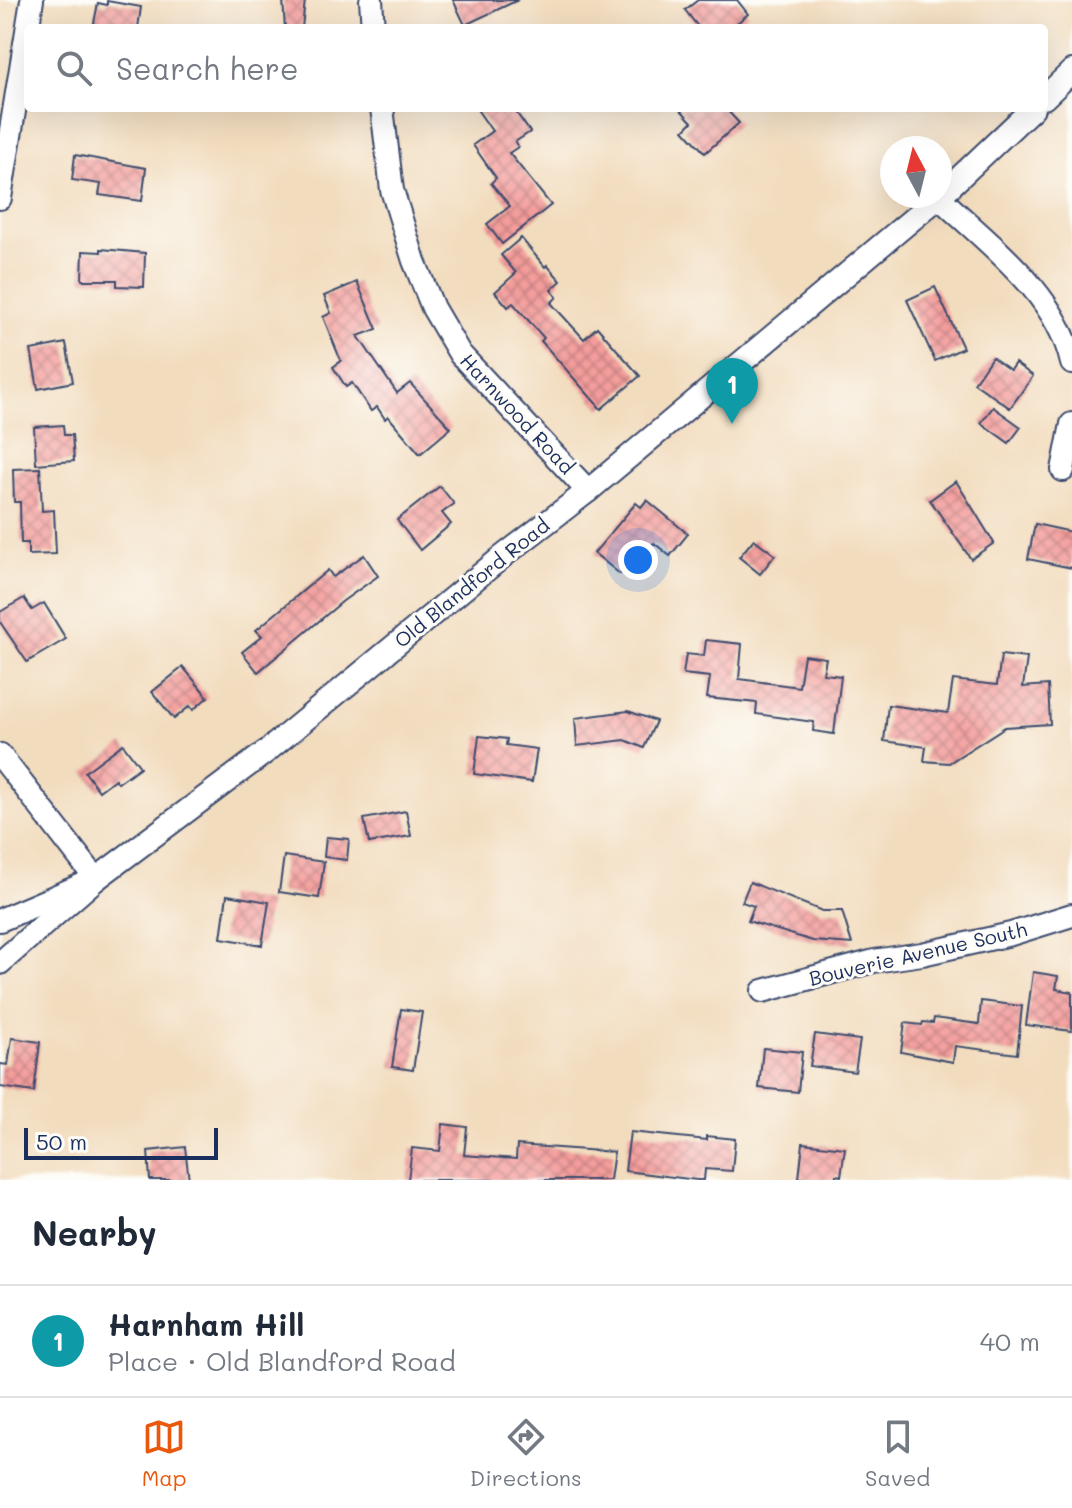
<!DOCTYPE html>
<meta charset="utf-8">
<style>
:root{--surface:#fff;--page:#f2f2f3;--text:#1f2937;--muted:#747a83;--line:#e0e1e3;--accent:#ea580c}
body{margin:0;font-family:Mali,sans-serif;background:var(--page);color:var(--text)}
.compass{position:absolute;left:880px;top:136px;width:72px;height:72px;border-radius:50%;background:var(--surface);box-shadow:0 8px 32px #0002;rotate:353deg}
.scale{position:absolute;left:24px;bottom:20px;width:194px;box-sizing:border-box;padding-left:8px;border:4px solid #1b2f5e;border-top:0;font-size:22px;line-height:28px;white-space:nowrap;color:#1b2f5e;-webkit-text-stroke:6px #fdfcf7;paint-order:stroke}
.you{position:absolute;left:638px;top:560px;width:28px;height:28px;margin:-20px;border:6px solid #fff;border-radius:50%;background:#1a73e8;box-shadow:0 0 0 12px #1a73e833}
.badge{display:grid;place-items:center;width:52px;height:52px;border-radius:50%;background:var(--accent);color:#fff;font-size:26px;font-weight:700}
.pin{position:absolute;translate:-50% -66px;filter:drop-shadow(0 2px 4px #0008)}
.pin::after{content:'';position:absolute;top:42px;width:28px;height:24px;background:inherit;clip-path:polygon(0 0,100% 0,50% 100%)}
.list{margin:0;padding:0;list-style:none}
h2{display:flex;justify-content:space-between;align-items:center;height:104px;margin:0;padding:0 32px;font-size:34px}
h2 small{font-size:26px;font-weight:400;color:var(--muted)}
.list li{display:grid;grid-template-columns:52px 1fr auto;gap:24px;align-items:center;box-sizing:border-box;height:112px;padding:0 32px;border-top:2px solid var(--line)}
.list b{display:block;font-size:30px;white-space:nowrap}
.list p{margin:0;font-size:26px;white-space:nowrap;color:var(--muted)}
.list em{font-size:26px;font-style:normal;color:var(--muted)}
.icon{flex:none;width:44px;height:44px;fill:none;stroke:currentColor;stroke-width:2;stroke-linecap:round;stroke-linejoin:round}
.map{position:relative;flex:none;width:1072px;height:1180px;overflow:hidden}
.search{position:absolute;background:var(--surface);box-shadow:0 8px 32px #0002;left:24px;right:24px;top:24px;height:88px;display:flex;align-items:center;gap:20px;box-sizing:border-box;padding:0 28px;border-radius:8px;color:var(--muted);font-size:30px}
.sheet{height:216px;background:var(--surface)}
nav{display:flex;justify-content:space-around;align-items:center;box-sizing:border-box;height:112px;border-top:2px solid var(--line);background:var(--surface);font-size:22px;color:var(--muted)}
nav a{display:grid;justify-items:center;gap:4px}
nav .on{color:var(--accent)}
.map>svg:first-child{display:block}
.building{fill:url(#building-cross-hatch)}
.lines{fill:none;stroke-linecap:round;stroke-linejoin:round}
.street-casing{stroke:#3b496c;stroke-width:26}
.street{stroke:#fff;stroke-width:22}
.labels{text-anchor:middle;stroke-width:6;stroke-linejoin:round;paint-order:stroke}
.street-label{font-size:20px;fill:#1b2f5e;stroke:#fdfcf7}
</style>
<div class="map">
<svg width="1072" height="1180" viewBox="0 0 1072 1180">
<defs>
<pattern id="building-cross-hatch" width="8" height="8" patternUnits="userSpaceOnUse" patternTransform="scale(2)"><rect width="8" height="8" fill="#f49d9b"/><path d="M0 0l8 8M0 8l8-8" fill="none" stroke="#c58082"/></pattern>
</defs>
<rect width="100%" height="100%" fill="#fdfcf7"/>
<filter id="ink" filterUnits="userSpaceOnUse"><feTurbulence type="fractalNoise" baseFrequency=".0125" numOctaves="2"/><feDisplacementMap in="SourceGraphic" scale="16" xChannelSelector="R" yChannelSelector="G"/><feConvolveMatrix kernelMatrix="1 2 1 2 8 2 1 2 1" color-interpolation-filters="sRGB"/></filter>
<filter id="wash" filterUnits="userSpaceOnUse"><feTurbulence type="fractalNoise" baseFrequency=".006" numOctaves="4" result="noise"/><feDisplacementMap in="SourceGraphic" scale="32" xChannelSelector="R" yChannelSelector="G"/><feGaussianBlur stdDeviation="1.8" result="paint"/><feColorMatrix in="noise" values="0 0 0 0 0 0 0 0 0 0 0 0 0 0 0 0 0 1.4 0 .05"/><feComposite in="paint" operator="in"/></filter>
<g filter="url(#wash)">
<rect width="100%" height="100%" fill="#f2dcbe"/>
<g id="blocks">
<g class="building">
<polygon points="283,0 305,0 302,28 285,28"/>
<polygon points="453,0 518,0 465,25"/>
<polygon points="698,0 737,0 748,14 731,28 699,28 685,10"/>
<polygon points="107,1 141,7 138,28 93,28 98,3 107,5"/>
<polygon points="476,108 513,108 530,132 515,142 518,147 509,153 551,205 502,244 487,224 510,206 491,183 496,178 473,145 492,131"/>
<polygon points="679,108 725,108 739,123 705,153 684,130 692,122"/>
<polygon points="75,155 146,168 142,201 99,195 101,184 72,180"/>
<polygon points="521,238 545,267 547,265 561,281 551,290 557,297 551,303 584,339 597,327 640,376 601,409 541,341 544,338 513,303 508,307 495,292 516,273 501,255"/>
<polygon points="101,249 145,253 144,287 117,286 117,280 82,280 83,251 101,252"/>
<polygon points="357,282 377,329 358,336 397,393 410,383 451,428 420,454 388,416 385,419 377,407 371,411 352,383 346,387 333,367 341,361 323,317 331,313 324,296"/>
<polygon points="935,287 963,348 935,361 907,300"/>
<polygon points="66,343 73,382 38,389 31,350"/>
<polygon points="992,357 1010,370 1015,363 1033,376 1010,408 974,383"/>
<polygon points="993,407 1021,427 1009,443 981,423"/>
<polygon points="63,425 64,435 72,435 74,461 36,464 34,427"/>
<polygon points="40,468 42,511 54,510 56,554 28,555 28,543 21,543 20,502 14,502 13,469"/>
<polygon points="956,481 994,543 971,559 930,500"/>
<polygon points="440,486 454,504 442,513 451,524 420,550 397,520"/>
<polygon points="647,500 688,534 670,556 654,543 636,564 631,561 620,574 594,553 636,503 641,507"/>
<polygon points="1035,524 1072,532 1072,568 1028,559"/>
<polygon points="754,539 775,555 760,574 739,557"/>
<polygon points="364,555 378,576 343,601 258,672 242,652 262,636 256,630 328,570 333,577"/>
<polygon points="24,598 32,610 44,603 66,639 27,662 0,622 0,612"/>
<polygon points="706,640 742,644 739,679 799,687 804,655 826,658 823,674 841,676 834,734 813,731 814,722 756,714 757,703 707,698 710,677 683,674 686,654 704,656"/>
<polygon points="1001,655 1027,658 1023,687 1048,685 1050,724 1005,727 949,763 924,761 926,747 884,741 888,705 948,713 953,680 997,685"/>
<polygon points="183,667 208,697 193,710 190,706 174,719 152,692"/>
<polygon points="628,711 656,721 644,748 625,740 577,746 575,718"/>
<polygon points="479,736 507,739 506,745 537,749 532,782 474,774"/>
<polygon points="123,744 140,767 118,783 115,779 99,791 85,772"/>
<polygon points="406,811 411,836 369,843 364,819"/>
<polygon points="326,837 349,839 347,860 324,857"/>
<polygon points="284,856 324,862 319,898 279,892"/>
<polygon points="750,882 822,911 842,911 852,944 813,941 748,921 754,906 742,902"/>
<polygon points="227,895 269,902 262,945 221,938"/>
<polygon points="1033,972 1058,976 1056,989 1072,992 1072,1031 1026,1025"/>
<polygon points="981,1001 1022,1006 1017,1054 955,1046 953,1062 901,1052 905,1023 922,1025 923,1022 933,1023 934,1018 979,1024"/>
<polygon points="401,1009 422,1012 413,1070 392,1067"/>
<polygon points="815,1034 860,1040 855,1072 810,1066"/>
<polygon points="12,1038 40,1042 34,1092 0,1087 0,1064 8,1065"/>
<polygon points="763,1048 802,1052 798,1092 759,1088"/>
<polygon points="443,1124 467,1127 464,1155 516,1159 517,1145 614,1152 610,1180 408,1180 412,1148 440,1151"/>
<polygon points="630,1132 707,1140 707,1136 735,1139 732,1171 705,1169 704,1180 697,1180 625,1171"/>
<polygon points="803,1143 845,1148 841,1176 836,1175 835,1180 799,1178"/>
<polygon points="185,1147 189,1180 150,1180 148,1151"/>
</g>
</g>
</g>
<g filter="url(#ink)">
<use href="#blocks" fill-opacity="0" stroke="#3b496c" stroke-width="2"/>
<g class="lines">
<g class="street-casing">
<g id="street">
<polyline points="371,0 373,28"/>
<polyline points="1044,98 1072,71"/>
<polyline points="382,108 392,190 414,261 433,308 460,354 588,491"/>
<polyline points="940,196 1033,108"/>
<path d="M 939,197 C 989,245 1056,292 1072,363"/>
<polyline points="0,198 32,0"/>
<polyline points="1063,470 1072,424"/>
<polyline points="0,755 96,879 0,920"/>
<polyline points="0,963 96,879 267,751 502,557 588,491 940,196"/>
<polyline points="763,991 874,961 922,954 1011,934 1072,915"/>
</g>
</g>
<use href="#street" class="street"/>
</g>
</g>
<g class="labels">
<g class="street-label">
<text transform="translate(517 414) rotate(47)" y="7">Harnwood Road</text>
<text transform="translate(472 583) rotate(-39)" y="7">Old Blandford Road</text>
<text transform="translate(918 954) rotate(-13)" y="7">Bouverie Avenue South</text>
</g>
</g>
</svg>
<svg class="compass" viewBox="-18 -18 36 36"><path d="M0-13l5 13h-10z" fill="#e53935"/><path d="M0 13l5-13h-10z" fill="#747a83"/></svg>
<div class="scale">50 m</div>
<div class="you"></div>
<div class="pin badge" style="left:732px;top:424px;background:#0f9aa8">1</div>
<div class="search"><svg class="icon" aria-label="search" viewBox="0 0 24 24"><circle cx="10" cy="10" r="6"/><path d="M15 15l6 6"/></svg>Search here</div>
</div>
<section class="sheet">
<h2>Nearby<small></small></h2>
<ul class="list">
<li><span class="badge" style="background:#0f9aa8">1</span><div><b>Harnham Hill</b><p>Place · Old Blandford Road</p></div><em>40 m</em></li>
</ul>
</section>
<nav>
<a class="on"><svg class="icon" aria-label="map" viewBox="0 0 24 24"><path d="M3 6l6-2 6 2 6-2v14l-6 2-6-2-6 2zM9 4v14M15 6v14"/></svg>Map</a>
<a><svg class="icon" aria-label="directions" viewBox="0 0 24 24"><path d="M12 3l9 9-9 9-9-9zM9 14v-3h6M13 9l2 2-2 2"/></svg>Directions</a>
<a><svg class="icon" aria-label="saved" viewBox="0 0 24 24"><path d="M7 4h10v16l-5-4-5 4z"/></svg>Saved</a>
</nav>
